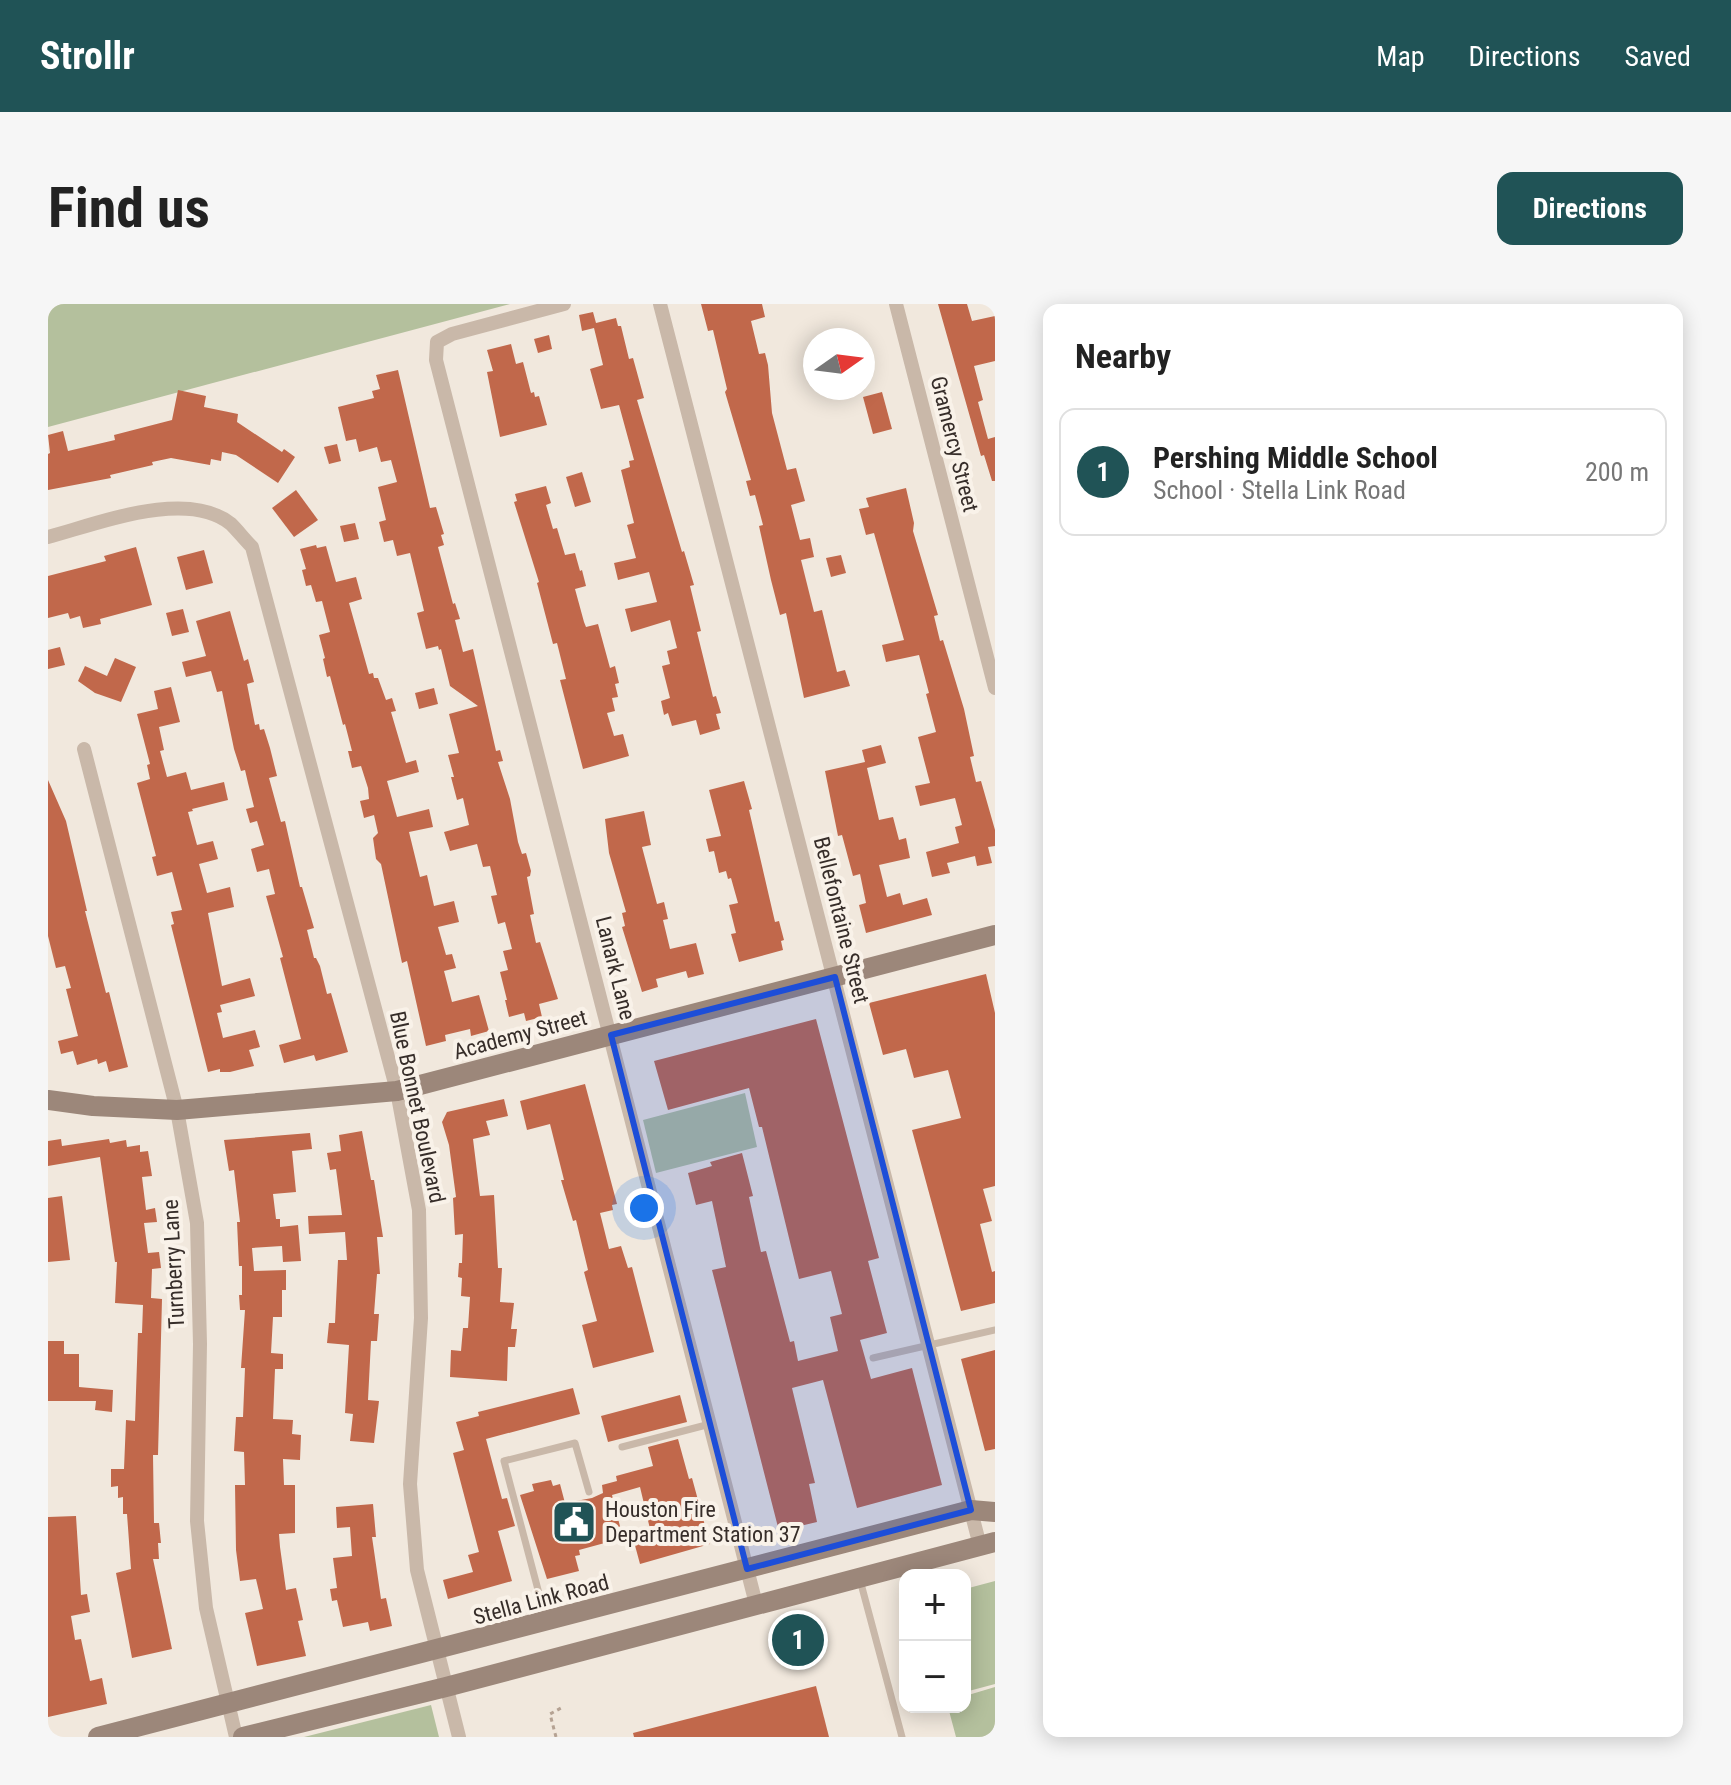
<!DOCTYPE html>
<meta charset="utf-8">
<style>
:root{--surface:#fff;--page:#f6f6f6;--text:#222;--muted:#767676;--line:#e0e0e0;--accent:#205356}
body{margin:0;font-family:"Roboto Condensed",sans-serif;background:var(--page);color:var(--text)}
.controls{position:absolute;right:24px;bottom:24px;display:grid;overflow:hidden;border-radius:16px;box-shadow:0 4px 20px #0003}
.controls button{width:72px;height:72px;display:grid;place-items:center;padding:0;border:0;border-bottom:2px solid var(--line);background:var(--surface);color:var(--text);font:40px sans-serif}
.compass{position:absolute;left:755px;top:24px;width:72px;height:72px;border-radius:50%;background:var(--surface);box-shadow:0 4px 20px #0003;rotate:76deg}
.you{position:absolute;left:596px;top:904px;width:28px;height:28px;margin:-20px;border:6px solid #fff;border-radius:50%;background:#1a73e8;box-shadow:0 0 0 12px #1a73e833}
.badge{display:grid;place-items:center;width:52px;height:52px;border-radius:50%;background:var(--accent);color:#fff;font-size:26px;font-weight:700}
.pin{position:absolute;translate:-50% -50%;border:4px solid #fff;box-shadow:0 2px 8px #0006}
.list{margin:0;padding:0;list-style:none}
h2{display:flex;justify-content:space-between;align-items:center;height:104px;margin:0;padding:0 32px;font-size:34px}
h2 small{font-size:26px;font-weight:400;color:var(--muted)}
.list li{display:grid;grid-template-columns:52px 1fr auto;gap:24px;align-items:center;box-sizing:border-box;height:128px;margin:0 16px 16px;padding:0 16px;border:2px solid var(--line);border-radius:16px}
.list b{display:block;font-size:30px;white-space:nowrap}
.list p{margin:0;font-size:26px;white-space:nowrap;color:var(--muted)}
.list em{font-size:26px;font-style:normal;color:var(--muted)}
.map{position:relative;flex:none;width:947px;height:1433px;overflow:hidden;border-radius:16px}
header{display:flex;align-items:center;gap:48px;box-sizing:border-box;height:112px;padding:0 40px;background:var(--accent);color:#fff}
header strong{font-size:38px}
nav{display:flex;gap:44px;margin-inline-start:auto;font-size:28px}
.intro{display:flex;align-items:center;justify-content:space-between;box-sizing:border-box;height:192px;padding:0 48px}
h1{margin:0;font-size:56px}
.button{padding:20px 36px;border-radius:16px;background:var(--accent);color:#fff;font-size:28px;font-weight:700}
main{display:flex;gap:48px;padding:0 48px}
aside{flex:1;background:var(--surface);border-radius:16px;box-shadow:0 4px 20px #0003}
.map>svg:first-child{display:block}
.green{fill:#b4c09d}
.building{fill:#c1684b}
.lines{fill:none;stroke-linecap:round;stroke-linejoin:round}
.path{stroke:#b5a293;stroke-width:3;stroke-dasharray:4 4;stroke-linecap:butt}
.lane{stroke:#c9b8a9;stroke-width:7}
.street{stroke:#c9b8a9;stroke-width:14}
.secondary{stroke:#9c877a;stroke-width:20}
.marked{fill:#1d4ed8;fill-opacity:0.2;stroke:#1d4ed8;stroke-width:6;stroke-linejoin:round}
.labels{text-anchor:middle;stroke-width:8;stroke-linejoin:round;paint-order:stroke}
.street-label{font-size:22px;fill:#362d29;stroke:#f9f2e9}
.poi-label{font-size:22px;fill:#362d29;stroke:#f9f2e9;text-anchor:start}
</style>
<header>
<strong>Strollr</strong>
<nav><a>Map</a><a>Directions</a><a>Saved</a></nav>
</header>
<div class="intro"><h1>Find us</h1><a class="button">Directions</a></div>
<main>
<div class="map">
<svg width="947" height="1433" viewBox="0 0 947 1433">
<rect width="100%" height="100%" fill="#f1e8dd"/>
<g class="green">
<polygon points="0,0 462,0 0,123"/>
<polygon points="697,789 709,843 608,869 595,816"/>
<polygon points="947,1277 947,1380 917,1388 917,1285"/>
<polygon points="947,1383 947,1433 908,1433 900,1403 917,1403 917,1392"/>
<polygon points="383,1401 391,1433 256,1433"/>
</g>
<g class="building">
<polygon points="653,0 714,0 717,13 703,17 711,50 717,49 720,61 724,109 739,166 748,164 757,197 743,201 752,236 762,234 766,253 753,256 766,308 774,306 789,368 797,366 802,382 756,394 738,309 732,311 723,276 711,222 715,221 707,191 702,192 698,177 703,176 677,88 679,85 665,26 660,27"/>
<polygon points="890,0 919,0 924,17 947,12 947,57 926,62 935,96 930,98 940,135 947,133 947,177 944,177 936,151 933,152"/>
<polygon points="545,8 548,19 568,14 570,22 573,22 581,55 585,54 596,94 589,96 634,248 636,247 646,281 642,282 653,327 649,328 665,393 668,392 673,409 668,410 672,425 652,431 648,416 624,422 620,409 616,411 613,397 622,394 614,362 622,360 619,347 629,344 622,316 583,328 577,305 609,298 601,268 570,276 566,259 588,254 579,221 586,219 573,166 582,163 581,157 586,156 571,101 553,105 542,65 555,61 546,24 534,27 531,11"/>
<polygon points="501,31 504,45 490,49 486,35"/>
<polygon points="463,40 468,60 475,58 483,89 486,88 487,93 491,92 499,121 452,133 439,68 445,67 439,46"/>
<polygon points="350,66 382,204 388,203 396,230 393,231 396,241 390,243 405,300 407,299 412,315 407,316 415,348 425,345 448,447 452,446 455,457 450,458 462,495 470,538 474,550 478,549 483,567 482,572 479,573 486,610 482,611 488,639 492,638 510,695 491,700 494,713 478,717 476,709 461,713 457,696 459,696 452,668 460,666 455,647 464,645 457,618 450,620 443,592 449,591 442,562 435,563 429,540 402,547 396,528 421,521 415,494 409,496 403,473 406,473 400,451 411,449 401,410 430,402 402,382 393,345 391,346 390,342 378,345 369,309 376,307 362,249 349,252 345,236 336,238 331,218 338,216 330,183 349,178 343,156 333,158 329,143 311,148 308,135 298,137 290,103 326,94 324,87 332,85 328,71"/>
<polygon points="130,86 158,92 156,103 190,110 189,118 234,148 236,145 247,153 230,179 188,151 174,148 173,157 163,155 162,161 123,154 104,158 105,161 62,171 63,174 0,186 0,150 2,149 0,131 15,127 20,147 67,136 66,131 124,116"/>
<polygon points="834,88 844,125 825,130 815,93"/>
<polygon points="289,140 293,157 281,160 276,143"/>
<polygon points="534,168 543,198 527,203 518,173"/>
<polygon points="498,182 503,199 498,201 505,225 509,224 517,251 527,249 532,267 534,266 538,282 527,285 536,318 538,323 550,320 562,364 567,362 571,379 567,380 570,393 564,394 567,407 559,409 566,432 575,430 581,452 535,465 512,376 518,375 509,339 505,340 489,279 491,278 466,198 469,197 467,190"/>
<polygon points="858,184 866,219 865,227 890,311 886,312 892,337 895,336 916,405 926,452 922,453 928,478 933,477 947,526 947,542 940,543 944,559 929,562 927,552 899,559 902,569 884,573 878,548 911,539 907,523 914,521 907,494 872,502 867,482 882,479 870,433 888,428 878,390 881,389 871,351 838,358 834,341 856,336 826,229 818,231 811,205 821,203 818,194"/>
<polygon points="248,186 270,216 246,233 224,204"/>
<polygon points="307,219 311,235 296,238 292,222"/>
<polygon points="268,241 269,244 278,242 288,278 308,273 314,295 301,299 321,370 325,369 326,374 330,374 338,396 344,394 348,407 343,408 358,459 368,456 371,468 339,477 349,513 381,505 385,523 361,528 372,573 379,571 386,602 406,597 411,618 390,623 398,651 404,650 408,664 396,667 404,698 431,691 441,727 423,732 422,725 397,731 398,737 378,742 359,657 354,659 333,560 328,555 325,534 330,529 326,511 316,514 312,497 321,495 320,484 313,462 304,464 300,447 304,447 297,420 295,421 282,372 279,373 275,355 277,354 271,331 282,328 274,297 268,298 263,281 258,282 254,266 258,265 252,245"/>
<polygon points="88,243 104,301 52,315 53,320 35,324 32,312 22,315 20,309 0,314 0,272 58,257 56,252"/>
<polygon points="156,246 165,279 138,286 129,253"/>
<polygon points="793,251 798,269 783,273 778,254"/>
<polygon points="135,305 141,328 124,332 118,309"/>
<polygon points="182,307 196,357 200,355 206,378 199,380 207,421 211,420 212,426 216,425 222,444 229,472 221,474 233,518 237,517 252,583 254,583 266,624 259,626 266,654 268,654 272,662 279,690 283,689 300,748 268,757 266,751 236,759 231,741 253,735 232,654 235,653 218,592 227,590 221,565 209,568 203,545 216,541 209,517 202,519 198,505 206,503 200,479 197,466 193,467 186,445 174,387 169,388 163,367 138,373 134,358 158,352 148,317"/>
<polygon points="12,343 17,361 0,365 0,346"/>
<polygon points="67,354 88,363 73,398 47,389 30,377 37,362 59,372"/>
<polygon points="123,383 132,418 111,423 116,446 112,447 119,473 138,468 143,486 176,478 180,496 144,505 145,507 140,508 149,541 165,537 170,555 151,560 159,589 182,583 186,603 160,609 174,682 202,674 207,692 172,701 174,708 169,709 175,734 207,726 212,743 201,746 206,762 182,768 172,768 172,765 160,768 123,621 126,620 123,608 134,606 124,568 109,572 104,553 108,552 89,479 102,475 99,461 102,460 89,410 110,405 106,387"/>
<polygon points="386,384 390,400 371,405 367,389"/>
<polygon points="833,441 838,459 819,464 831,516 845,513 851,536 858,534 862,554 831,561 839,593 852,589 855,601 879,594 884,611 818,629 811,601 818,599 812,570 805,572 794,531 790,532 777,467 817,458 814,446"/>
<polygon points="0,476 18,517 39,607 37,607 58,689 61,688 80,763 61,768 58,757 50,760 49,755 29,761 25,747 13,750 10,737 30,732 18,685 23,684 17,662 8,664 0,632"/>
<polygon points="696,477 704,505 701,506 727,618 731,617 736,636 733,637 735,646 691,658 683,630 688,629 681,601 690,599 683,574 680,575 678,567 671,569 666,547 661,548 658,535 673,532 661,486"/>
<polygon points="596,507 603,541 594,543 609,600 616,598 620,615 615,616 622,645 648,639 656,670 640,674 638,667 608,675 610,683 594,688 574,623 577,622 574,609 578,608 561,549 557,515"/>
<polygon points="938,670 947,709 947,882 935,885 944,917 932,920 944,968 947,967 947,999 913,1007 864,826 913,814 900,766 866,774 858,745 835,751 821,699"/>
<polygon points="768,715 831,954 820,957 839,1029 812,1036 823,1075 864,1064 894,1181 809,1204 775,1076 744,1084 767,1179 761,1180 769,1218 731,1227 664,966 678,963 664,897 648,901 640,869 664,862 662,858 694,849 705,892 701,893 713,948 718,947 742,1038 746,1037 750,1057 790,1047 782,1013 794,1010 783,967 751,975 714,823 711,823 701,784 620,806 606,757"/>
<polygon points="537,780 569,900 564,901 565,906 552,909 561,945 573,942 580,964 584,963 606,1048 545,1064 534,1021 549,1017 536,968 540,966 528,916 525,917 513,876 516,876 502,820 479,826 472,797"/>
<polygon points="456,795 460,812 438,817 442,831 425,835 432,892 446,891 450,964 454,964 452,998 466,999 463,1025 469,1025 467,1043 460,1043 459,1077 402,1073 403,1046 413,1047 415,1024 420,1024 422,993 413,992 414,974 410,973 411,959 414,959 415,930 407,931 405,894 408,893 401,841 394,818 399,808"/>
<polygon points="314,827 323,876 326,876 335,933 329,933 332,970 329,970 326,1010 331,1010 329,1037 323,1037 320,1096 331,1097 326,1139 302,1137 305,1110 297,1109 301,1041 279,1039 281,1019 287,1019 290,956 299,956 297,928 261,930 260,912 294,911 288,865 282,866 279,849 293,847 291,831"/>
<polygon points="262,829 264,845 244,847 248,888 225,890 228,915 232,915 232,923 250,921 253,957 235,958 234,942 204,944 206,967 238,966 238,986 234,986 234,1013 225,1013 223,1049 235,1050 235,1065 227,1065 225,1115 245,1116 244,1130 253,1131 252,1156 235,1155 236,1181 247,1181 247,1229 231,1230 232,1243 238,1286 248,1284 255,1316 250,1317 258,1352 209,1362 197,1309 215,1305 208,1275 192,1277 188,1246 187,1181 197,1181 196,1148 186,1147 188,1113 195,1113 197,1064 193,1064 197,1006 192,1006 191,991 194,991 194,962 191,962 189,918 192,918 186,866 181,867 176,836"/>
<polygon points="13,835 14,842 61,835 62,839 78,836 79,843 92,841 92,848 100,847 104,872 94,873 98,906 107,904 109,918 96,919 100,949 111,948 113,964 104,965 103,994 114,995 110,1151 105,1151 106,1219 111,1219 113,1239 110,1239 111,1255 105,1255 124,1345 84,1354 68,1269 83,1265 79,1210 75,1210 75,1193 70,1194 70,1182 63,1183 63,1165 76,1165 78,1116 87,1117 90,1029 94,1029 95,1001 67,999 69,958 67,958 52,853 0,862 0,837"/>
<polygon points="14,892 22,956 0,958 0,894"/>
<polygon points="0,1037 16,1037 16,1050 31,1050 31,1083 65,1086 64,1108 47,1106 48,1097 0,1097"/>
<polygon points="947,1046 947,1145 937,1147 913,1055"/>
<polygon points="525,1084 532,1110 438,1135 454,1195 459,1194 467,1222 450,1227 464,1277 400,1295 395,1276 425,1268 420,1251 431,1248 405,1149 416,1146 408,1118 431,1112 430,1108"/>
<polygon points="632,1091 639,1118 560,1138 553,1112"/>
<polygon points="630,1135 641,1175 644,1174 662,1240 592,1260 585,1234 603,1229 592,1183 564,1191 575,1234 531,1246 532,1251 527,1252 531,1267 499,1275 472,1191 486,1187 484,1180 503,1176 505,1182 512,1180 517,1199 544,1194 555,1189 554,1181 569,1177 568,1172 605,1162 600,1143"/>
<polygon points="325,1200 328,1233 324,1233 333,1295 338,1294 344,1322 322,1327 320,1318 295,1323 289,1296 284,1297 282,1285 289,1284 285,1254 304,1252 302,1223 289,1224 288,1203"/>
<polygon points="28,1212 33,1291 39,1290 42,1308 23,1312 27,1336 33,1335 42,1377 54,1374 59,1400 0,1413 0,1213"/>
<polygon points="768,1382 781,1433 586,1433 585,1429"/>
</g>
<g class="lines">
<polyline class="path" points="508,1433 502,1410 513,1404"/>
<g class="lane">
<polyline points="825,1054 947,1026"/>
<polyline points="574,1143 662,1120"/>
<polyline points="812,1276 854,1433"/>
<polyline points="498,1316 456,1157 527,1139 541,1188"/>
</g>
<g class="street">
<polyline points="516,0 404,30 389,38 388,56 708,1300"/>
<polyline points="612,0 932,1242"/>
<polyline points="848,0 947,384"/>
<path d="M 0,233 C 49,220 139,184 183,220 C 190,227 197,236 204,243 L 349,787 L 371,906 L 373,1014 L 362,1180 L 369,1266 L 411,1433"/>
<polyline points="36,445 129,806 149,919 152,1040 149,1217 158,1304 188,1433"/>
</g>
<g class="secondary">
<polyline points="0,796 45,802 129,806 349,787 947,631"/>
<polyline points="50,1433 923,1206 947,1208"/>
<polyline points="195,1433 398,1383 947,1238"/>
</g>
</g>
<path class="marked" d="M 787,673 L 923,1206 L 699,1265 L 563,731 Z"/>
<defs>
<g id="civic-square" transform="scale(2.3)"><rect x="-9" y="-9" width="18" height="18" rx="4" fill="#205356" stroke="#f9f2e9"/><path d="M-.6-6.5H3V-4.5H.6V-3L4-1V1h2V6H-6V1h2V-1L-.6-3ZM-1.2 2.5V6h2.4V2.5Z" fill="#fff"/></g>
</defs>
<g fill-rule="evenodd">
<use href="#civic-square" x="526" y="1218"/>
</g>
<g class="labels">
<g class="street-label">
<text transform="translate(907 140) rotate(76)" y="8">Gramercy Street</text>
<text transform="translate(794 616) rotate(76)" y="8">Bellefontaine Street</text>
<text transform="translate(568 664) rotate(76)" y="8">Lanark Lane</text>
<text transform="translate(472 730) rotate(-15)" y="8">Academy Street</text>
<text transform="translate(370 803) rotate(78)" y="8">Blue Bonnet Boulevard</text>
<text transform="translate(125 960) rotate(-93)" y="8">Turnberry Lane</text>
<text transform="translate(493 1295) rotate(-15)" y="8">Stella Link Road</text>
</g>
<g class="poi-label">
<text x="557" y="1213">Houston Fire<tspan x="557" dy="25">Department Station 37</tspan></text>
</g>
</g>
</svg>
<div class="controls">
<button>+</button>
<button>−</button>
</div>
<svg class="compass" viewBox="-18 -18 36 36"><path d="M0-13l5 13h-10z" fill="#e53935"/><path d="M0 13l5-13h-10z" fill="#767676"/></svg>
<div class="you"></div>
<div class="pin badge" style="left:750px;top:1336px">1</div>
</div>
<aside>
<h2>Nearby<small></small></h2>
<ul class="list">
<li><span class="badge">1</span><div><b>Pershing Middle School</b><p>School · Stella Link Road</p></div><em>200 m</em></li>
</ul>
</aside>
</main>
